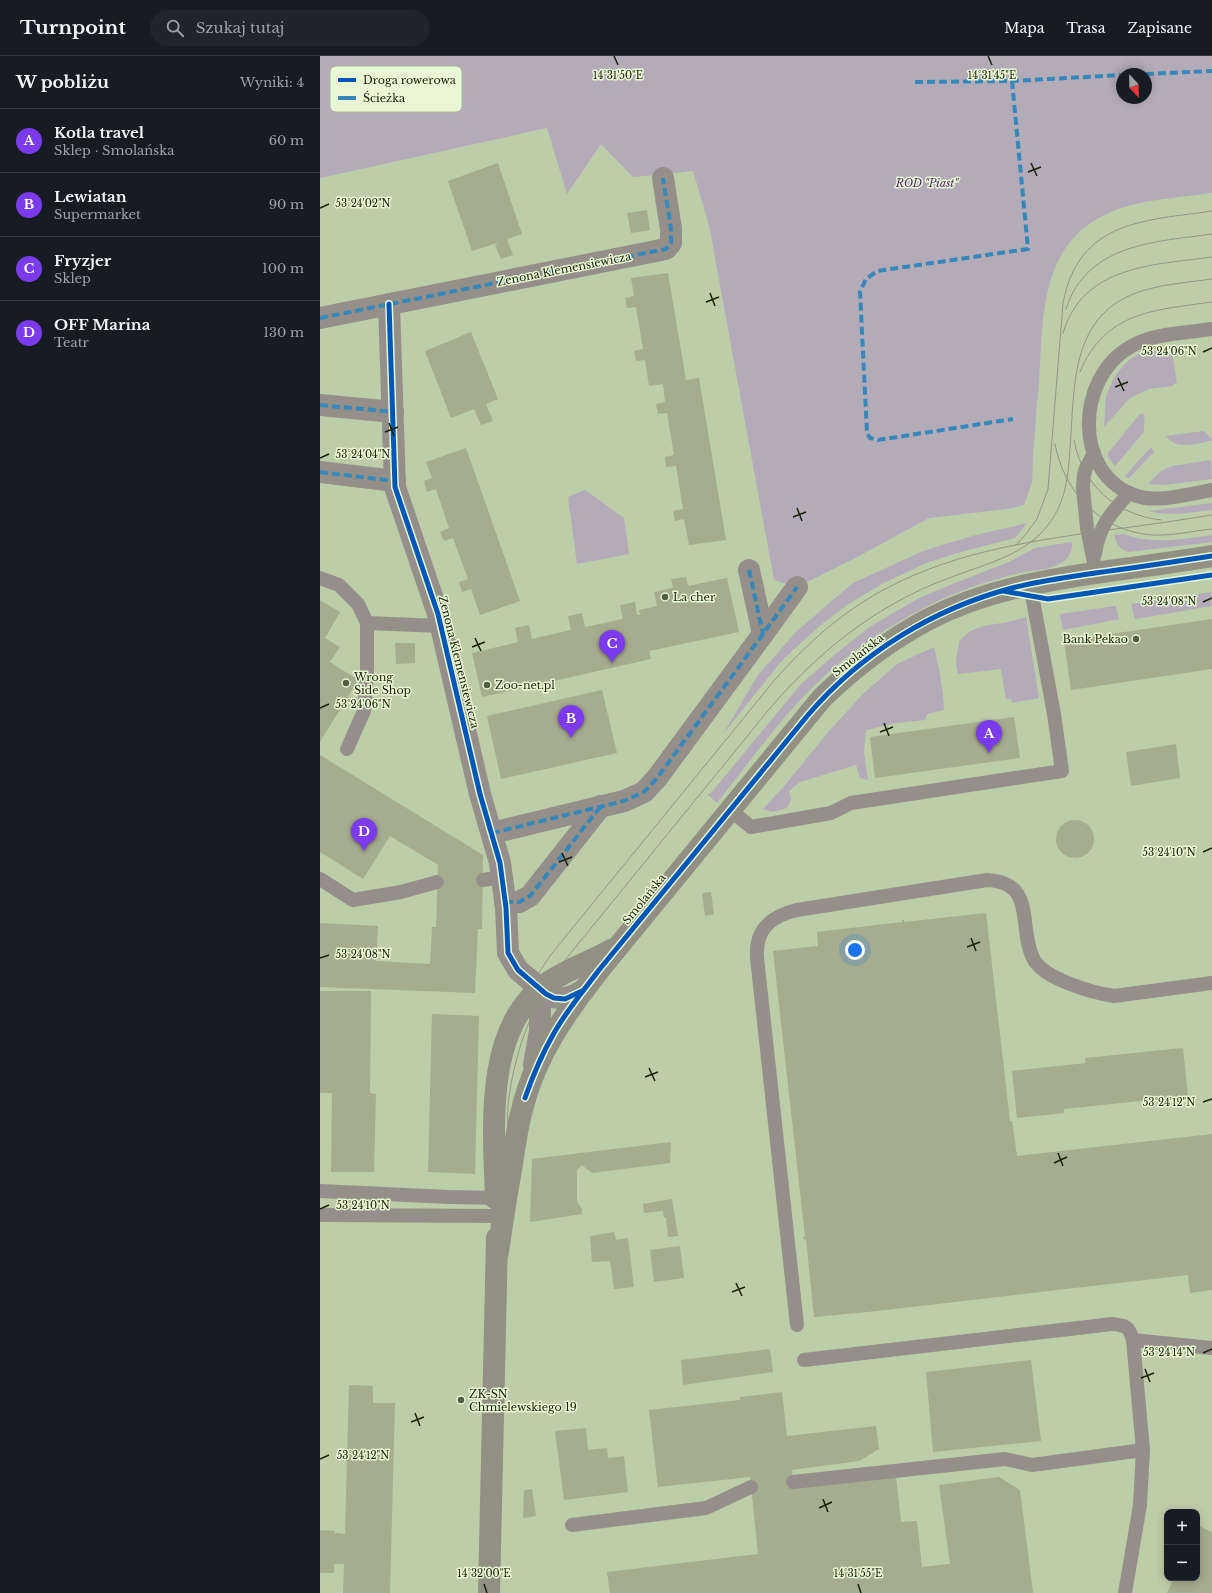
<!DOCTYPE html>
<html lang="pl">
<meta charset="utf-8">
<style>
:root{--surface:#171b24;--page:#20242c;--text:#f1f3f6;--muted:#9ea1a6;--line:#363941;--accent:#7c3aed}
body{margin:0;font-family:"Libre Baskerville",serif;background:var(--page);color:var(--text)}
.controls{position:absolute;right:12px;bottom:12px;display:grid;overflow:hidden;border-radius:8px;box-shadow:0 2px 10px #0003}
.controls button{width:36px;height:36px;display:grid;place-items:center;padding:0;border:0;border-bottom:1px solid var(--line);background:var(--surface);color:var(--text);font:20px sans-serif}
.compass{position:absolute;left:796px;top:12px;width:36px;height:36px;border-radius:50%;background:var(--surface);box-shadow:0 2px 10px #0003;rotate:158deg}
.you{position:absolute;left:535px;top:894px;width:14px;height:14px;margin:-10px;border:3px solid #fff;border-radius:50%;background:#1a73e8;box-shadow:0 0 0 6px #1a73e833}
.badge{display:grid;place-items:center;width:26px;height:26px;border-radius:50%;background:var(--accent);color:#fff;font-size:13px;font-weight:700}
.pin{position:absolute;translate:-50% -33px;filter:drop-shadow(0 1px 2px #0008)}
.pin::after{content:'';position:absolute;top:21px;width:14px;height:12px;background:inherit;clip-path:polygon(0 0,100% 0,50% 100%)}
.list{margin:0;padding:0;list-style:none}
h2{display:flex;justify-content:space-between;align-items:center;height:52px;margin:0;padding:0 16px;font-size:17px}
h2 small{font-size:13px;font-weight:400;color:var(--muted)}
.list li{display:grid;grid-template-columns:26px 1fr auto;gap:12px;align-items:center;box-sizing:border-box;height:64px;padding:0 16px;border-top:1px solid var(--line)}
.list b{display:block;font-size:15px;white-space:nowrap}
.list p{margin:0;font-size:13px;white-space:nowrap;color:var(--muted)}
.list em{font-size:13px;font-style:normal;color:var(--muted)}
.icon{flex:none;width:22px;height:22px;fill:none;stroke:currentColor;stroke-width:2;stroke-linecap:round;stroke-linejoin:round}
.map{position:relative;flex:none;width:892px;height:1537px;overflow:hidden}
header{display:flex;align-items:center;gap:24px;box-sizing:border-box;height:56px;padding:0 20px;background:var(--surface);border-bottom:1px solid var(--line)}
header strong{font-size:19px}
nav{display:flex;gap:22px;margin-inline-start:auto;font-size:14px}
.search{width:280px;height:36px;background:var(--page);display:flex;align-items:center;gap:10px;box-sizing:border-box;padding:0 14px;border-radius:22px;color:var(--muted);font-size:15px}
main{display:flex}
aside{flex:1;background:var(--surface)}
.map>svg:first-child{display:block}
.green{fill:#b3acb8;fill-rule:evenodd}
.building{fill:#a6ac8f}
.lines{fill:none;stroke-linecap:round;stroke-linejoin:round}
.lane{stroke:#949089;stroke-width:14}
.street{stroke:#949089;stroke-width:22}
.secondary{stroke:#919083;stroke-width:22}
.tram{stroke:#929584;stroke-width:1}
.quiet{stroke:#3687ba;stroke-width:4;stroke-dasharray:8 4;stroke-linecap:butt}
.cycleway-casing{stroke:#e8f6d6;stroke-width:8}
.cycleway{stroke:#0057b8;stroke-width:5}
.ticks{fill:none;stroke:#192209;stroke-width:1.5}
.poi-dot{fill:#525e41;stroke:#e8f6d6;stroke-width:1.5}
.labels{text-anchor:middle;stroke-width:3;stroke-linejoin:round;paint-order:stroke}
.park-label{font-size:11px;font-style:italic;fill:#4c286b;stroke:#e8f6d6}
.street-label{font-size:11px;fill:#192209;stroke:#e8f6d6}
.poi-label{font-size:11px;fill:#192209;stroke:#e8f6d6;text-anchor:start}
.key{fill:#e8f6d6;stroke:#aab698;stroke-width:1}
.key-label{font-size:11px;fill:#192209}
.ticks-label{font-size:10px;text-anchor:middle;fill:#192209;stroke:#e8f6d6;stroke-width:3;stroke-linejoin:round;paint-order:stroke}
</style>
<header>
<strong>Turnpoint</strong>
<div class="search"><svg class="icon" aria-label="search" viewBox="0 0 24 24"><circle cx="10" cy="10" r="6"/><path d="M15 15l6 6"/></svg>Szukaj tutaj</div>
<nav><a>Mapa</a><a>Trasa</a><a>Zapisane</a></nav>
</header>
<main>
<aside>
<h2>W pobliżu<small>Wyniki: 4</small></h2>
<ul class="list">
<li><span class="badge">A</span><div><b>Kotla travel</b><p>Sklep · Smolańska</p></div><em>60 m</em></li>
<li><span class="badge">B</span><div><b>Lewiatan</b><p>Supermarket</p></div><em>90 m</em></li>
<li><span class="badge">C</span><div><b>Fryzjer</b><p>Sklep</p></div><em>100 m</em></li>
<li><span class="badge">D</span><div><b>OFF Marina</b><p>Teatr</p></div><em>130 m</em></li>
</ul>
</aside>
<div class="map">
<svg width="892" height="1537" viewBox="0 0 892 1537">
<rect width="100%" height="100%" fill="#bdcca9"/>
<g class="green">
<path d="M 0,0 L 892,0 L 892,137 C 852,143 807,143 772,166 C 719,201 723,270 719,326 C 716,359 713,393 712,426 L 704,449 L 687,453 L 609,462 L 539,500 L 477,531 L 454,524 L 389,169 L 373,115 L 313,121 L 281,88 L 247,138 L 227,72 L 0,122 ZM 802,18 L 826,18 L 826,42 L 802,42 Z"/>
<polygon points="851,290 857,327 853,328 853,330 829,333 810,342 784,371 786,340 795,320 803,310 810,303 821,297"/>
<path d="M 823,357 C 826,362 823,370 824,376 L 795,410 L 788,401 L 788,397 L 820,358 Z"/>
<path d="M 884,375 L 892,383 L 892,385 C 877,387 856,395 846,380 Z"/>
<polygon points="831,391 834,396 809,422 807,422 805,420"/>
<polygon points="891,404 892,423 844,429 828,428 841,415 852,410"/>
<polygon points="265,434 304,462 309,498 257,508 248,441"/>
<path d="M 892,447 L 892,454 C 871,456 849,461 828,455 Z"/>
<polygon points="707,467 695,482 637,497 606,507 562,528 527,549 502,568 473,594 460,607 403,678 438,619 477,575 528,531 535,526 601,496 619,490 652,480"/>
<path d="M 804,478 C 832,489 863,483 892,479 L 892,486 L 808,496 C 800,493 796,488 794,479 Z"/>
<path d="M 752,486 C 753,496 748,504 739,508 C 729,514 715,514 704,516 C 677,522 649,531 624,542 C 577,564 533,592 496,628 C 459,664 429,707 397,747 L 387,738 L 391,737 L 481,628 L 519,595 L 551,570 L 599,542 L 630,529 L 689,506 L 715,492 Z"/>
<polygon points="891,536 892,550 815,563 811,548"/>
<polygon points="796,550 799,563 743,574 740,558"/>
<polygon points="706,561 719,642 692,647 691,643 686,643 681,613 638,618 636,605 639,585 650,575 664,570 688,566"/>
<path d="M 614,591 C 619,611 623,632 624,654 L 607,658 L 605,664 L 577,667 L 546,674 L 544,697 L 548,724 L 540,722 L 536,709 L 480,726 L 469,735 L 471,743 L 468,751 C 458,755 453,758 443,753 L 465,729 L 510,674 L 543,638 L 577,608 Z"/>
</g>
<g class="building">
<polygon points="178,107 202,178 187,183 193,199 181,203 175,189 177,188 177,187 152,195 128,125"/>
<polygon points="327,154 330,174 311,177 307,157"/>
<polygon points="348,217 366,324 379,322 406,484 369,489 364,463 355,465 353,455 363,453 356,410 346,411 345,401 354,399 347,357 338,358 336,348 345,346 343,328 329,330 325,304 316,305 314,295 323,293 316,251 307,252 305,242 314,240 311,222"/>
<polygon points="151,276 178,343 166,348 173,365 161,369 154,353 131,362 105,295"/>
<polygon points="146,392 200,545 160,559 151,533 142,536 139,526 148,523 133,482 124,485 120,476 129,472 116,433 107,436 104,425 112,422 106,406"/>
<polygon points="366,521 368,530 407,522 419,576 329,595 331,603 162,641 152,597 198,586 195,572 209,569 212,583 251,574 248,560 262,557 265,571 303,563 300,549 315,546 317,559 320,559 319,554 337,550 334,536 353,532 351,523"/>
<polygon points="0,544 20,556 5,582 20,591 10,606 38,624 0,686"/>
<polygon points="892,563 892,613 751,634 744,585"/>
<polygon points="75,587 95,587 95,607 76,608"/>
<polygon points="282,634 297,697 181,723 167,660"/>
<polygon points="694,661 700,702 555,722 550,681"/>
<polygon points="856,688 860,722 811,730 806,696"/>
<polygon points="0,699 163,799 162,873 158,873 155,937 0,931 0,867 58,870 56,905 110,908 112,871 116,871 118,809 70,780 43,823 0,796"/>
<circle cx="755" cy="783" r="19"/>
<polygon points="391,836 394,858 385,860 382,837"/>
<polygon points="666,857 690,1065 692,1065 697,1100 892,1078 892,1234 870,1237 868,1219 539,1257 537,1258 537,1257 494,1261 486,1183 484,1184 483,1181 485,1181 453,895 498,890 497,876 582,866 582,864 584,864 584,866"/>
<polygon points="0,935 51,935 50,1037 56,1038 54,1116 11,1116 12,1037 0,1037"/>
<polygon points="112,958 159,960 155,1118 108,1116"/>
<polygon points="863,992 868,1040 744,1053 744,1057 697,1062 692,1015 766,1007 765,1002"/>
<polygon points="351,1086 350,1107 272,1117 262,1109 257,1114 257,1146 262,1153 262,1158 210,1166 212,1103"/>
<polygon points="352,1143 358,1180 348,1181 346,1162 344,1162 343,1155 324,1157 323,1148"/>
<polygon points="294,1176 296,1184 308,1182 314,1231 294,1233 290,1205 272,1206 270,1180"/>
<polygon points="360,1190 364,1222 334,1226 330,1194"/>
<polygon points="450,1293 453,1316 363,1329 361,1304"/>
<polygon points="711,1304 721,1385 613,1396 606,1316"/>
<polygon points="29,1329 53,1330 53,1347 75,1347 70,1537 23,1537 24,1508 14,1508 14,1517 0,1517 0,1474 15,1475 15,1477 25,1478"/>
<polygon points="462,1336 467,1380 556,1370 559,1393 539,1405 472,1414 473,1426 576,1420 581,1466 597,1465 602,1511 630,1508 619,1429 679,1421 700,1434 713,1537 290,1537 287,1516 438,1498 430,1421 338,1431 329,1354 420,1344 420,1341"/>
<rect x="139" y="1341" width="3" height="6"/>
<polygon points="266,1372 268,1394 287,1392 288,1402 304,1400 308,1436 244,1444 235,1375"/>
<polygon points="212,1433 216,1460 203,1462 204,1434"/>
<polygon points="877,1469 892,1476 892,1537 847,1537 853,1524 849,1522 877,1522"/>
</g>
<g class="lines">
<g class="lane">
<path d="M 892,273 C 866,277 833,277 810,291 C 756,322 752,419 817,440 C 838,447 870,438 892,434"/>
<polyline points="774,397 766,412 764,419 763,432 767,472 776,517"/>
<path d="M 775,498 C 779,470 791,457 809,437"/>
<polyline points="0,522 19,529 38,548 47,567 121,570"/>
<polyline points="27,693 44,655 47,618 47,567"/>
<polyline points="410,754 431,771 511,757 531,747 742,715 734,658 710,528"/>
<polyline points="0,823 33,844 81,836 117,826"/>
<polyline points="163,824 182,821"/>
<polyline points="0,1135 129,1141 184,1142"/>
<polyline points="0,1159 183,1160"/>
<path d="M 477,1269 L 437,902 C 435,873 451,860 477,854 L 667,824 C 718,826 697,874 714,904 C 725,923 773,937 794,940 L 892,927"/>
<path d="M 484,1304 L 792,1268 C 806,1269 809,1271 813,1284"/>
<polyline points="473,1426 685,1403 712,1409 823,1394"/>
<polyline points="252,1469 386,1452 431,1431"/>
<polyline points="805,1537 820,1449 823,1394 813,1284 892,1292"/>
</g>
<g class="street">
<path d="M 69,248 L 75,431 L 118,558 L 160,738 L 180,807 L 186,852 L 188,897 L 198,914 L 229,940 C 243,945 252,941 264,934"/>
<polyline points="0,262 346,193 351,187 351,173 343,122"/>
<polyline points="0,349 73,356"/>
<polyline points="0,416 75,425"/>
<polyline points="429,514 443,578"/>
<polyline points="172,777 304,745 324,736 337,722 443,578 477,531"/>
<polyline points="185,846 199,846 210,840 281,750"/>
<polyline points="214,1009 220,975 220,933"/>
</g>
<g class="secondary">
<path d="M 176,1143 C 174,1077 163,972 226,928 C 246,914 270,906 291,894"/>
<path d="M 178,1196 C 182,1168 186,1141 191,1114 C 196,1078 202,1042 218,1008 C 234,973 256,944 279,914 L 502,642 C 534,611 569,584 609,563 C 663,535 721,525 781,516 C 818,511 855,506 892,500"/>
<polyline points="169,1537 177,1182"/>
</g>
<g class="tram">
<path d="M 746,253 C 767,187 836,186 892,178"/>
<path d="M 743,277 C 763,209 834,209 892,201"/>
<path d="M 760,316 C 785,255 835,254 892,246"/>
<path d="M 754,384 C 762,429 796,459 841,464"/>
<path d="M 735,388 C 744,437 781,475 832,479 C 852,480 872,475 892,473"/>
<path d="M 696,489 L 706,478 L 717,463 L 728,433 L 743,247 C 759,164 824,165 892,155"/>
<path d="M 163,1537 L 175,1042 C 180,987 201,940 233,896 L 453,626 C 486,588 524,554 569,531 C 640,494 718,484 796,473 C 828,469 860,464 892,459"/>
<path d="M 176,1537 L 188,1049 C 194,997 211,951 241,909 L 451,651 C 490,606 536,566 590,539 C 605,531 621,525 637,519 C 669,507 706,498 728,469 C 746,446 748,420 750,393 C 755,329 749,256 825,234 C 846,228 870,226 892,223"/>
</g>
<g class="quiet">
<polyline points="826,18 892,15"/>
<polyline points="692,25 708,193 557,215 546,223 540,236 547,377 550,382 558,384 693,363"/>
<polyline points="595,26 692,25 802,19"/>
<polyline points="0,262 346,193 351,187 351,173 343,122"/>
<polyline points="0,349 73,356"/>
<polyline points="0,416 75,425"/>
<polyline points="429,514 443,578"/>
<polyline points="172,777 304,745 324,736 337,722 443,578 477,531"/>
<polyline points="185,846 199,846 210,840 281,750"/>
</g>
<g class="cycleway-casing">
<g id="cycleway">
<polyline points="69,248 75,431 118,558 160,738 180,807 186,852 188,897 198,914 226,938 234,942 245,943 262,935"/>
<polyline points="683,535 728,543 892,519"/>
<path d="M 205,1042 C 213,1019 222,998 234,977 C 247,954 264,934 279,914 L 488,659 C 541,597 613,553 692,532 C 719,525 748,521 775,517 C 814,512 853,506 892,500"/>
</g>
</g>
<use href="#cycleway" class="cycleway"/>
</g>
<path class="ticks" d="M 294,0 L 298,9M 668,0 L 672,9M 711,107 L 717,120M 708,116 L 721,111M 0,152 L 9,148M 390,237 L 395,250M 386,246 L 399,241M 883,296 L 892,292M 798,322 L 804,335M 795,331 L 808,326M 69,367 L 74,380M 65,376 L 78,371M 0,402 L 9,398M 477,452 L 482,465M 473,461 L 486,456M 883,546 L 892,542M 155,582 L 161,595M 152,591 L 165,586M 0,652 L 9,648M 564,667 L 569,680M 560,676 L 573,671M 883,796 L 892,792M 242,797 L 248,810M 239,806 L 252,801M 651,882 L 656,895M 647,891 L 660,886M 0,902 L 9,899M 329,1012 L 335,1025M 325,1021 L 338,1016M 883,1046 L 892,1043M 738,1097 L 743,1110M 734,1107 L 747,1101M 0,1153 L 9,1149M 416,1227 L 422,1240M 412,1236 L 425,1231M 883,1297 L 892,1293M 825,1313 L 830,1326M 821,1322 L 834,1317M 95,1357 L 100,1370M 91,1366 L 104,1361M 0,1403 L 9,1399M 503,1443 L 508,1456M 499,1452 L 512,1446M 164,1528 L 167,1537M 538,1528 L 541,1537"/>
<g class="poi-dot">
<circle cx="345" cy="541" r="4"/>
<circle cx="816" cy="583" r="4"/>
<circle cx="26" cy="627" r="4"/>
<circle cx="167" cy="629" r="4"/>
<circle cx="141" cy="1344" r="4"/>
</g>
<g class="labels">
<g class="park-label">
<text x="607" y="131">ROD "Piast"</text>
</g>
<g class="street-label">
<text transform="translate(244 213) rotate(-11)" y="4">Zenona Klemensiewicza</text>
<text transform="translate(538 599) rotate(-38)" y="4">Smolańska</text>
<text transform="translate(139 606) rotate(76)" y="4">Zenona Klemensiewicza</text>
<text transform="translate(324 843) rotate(-51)" y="4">Smolańska</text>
</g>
<g class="poi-label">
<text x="353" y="545">La cher</text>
<text x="808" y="587" text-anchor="end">Bank Pekao</text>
<text x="34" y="625">Wrong<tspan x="34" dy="13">Side Shop</tspan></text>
<text x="175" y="633">Zoo-net.pl</text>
<text x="149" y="1342">ZK-SN<tspan x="149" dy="13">Chmielewskiego 19</tspan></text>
</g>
</g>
<rect x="10" y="10" width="132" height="46" rx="6" class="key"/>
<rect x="18" y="22" width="18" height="4" fill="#0057b8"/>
<rect x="18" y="40" width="18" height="4" fill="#3687ba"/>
<g class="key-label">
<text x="43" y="28">Droga rowerowa</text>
<text x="43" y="46">Ścieżka</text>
</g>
<g class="ticks-label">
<text x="298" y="23">14°31'50"E</text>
<text x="672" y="23">14°31'45"E</text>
<text x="43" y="151">53°24'02"N</text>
<text x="849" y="299">53°24'06"N</text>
<text x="43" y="402">53°24'04"N</text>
<text x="849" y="549">53°24'08"N</text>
<text x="43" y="652">53°24'06"N</text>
<text x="849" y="800">53°24'10"N</text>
<text x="43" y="902">53°24'08"N</text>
<text x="849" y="1050">53°24'12"N</text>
<text x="43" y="1153">53°24'10"N</text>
<text x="849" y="1300">53°24'14"N</text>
<text x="43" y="1403">53°24'12"N</text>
<text x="164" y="1521">14°32'00"E</text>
<text x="538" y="1521">14°31'55"E</text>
</g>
</svg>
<div class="controls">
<button>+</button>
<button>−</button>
</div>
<svg class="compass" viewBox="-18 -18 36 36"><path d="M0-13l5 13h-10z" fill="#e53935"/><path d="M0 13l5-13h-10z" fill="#9ea1a6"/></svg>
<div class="you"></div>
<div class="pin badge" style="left:669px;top:697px">A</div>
<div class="pin badge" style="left:251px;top:682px">B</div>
<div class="pin badge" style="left:292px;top:607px">C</div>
<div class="pin badge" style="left:44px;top:795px">D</div>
</div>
</main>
